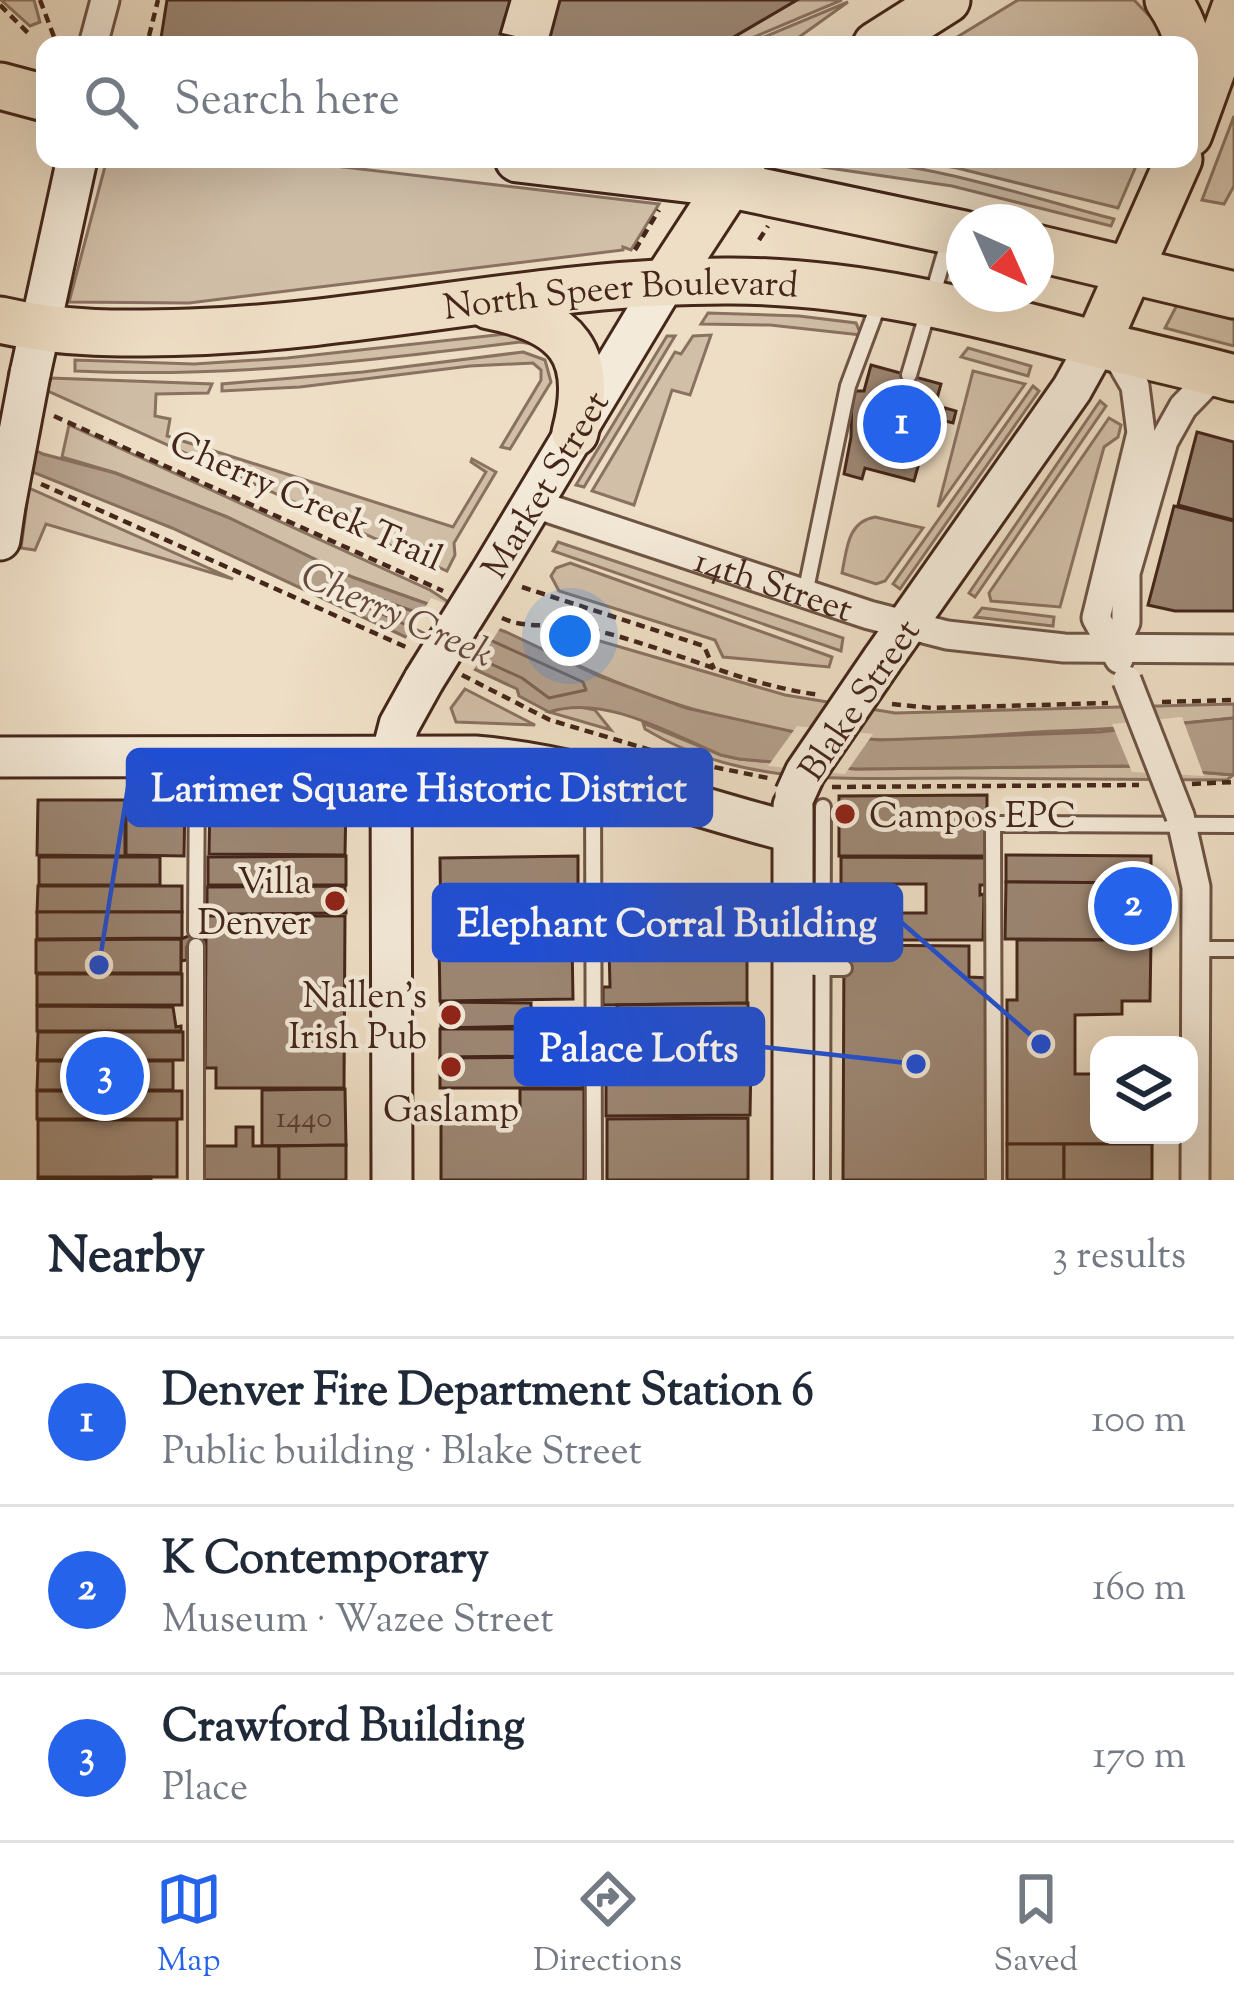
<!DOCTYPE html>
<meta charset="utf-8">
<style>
:root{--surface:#fff;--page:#f6f6f7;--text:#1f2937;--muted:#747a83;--line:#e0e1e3;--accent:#2563eb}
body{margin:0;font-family:"Sorts Mill Goudy",serif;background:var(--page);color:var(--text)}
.controls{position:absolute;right:36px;bottom:36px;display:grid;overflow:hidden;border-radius:24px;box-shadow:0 12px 48px #0002}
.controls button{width:108px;height:108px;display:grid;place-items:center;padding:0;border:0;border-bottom:3px solid var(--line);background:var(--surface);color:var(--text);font:60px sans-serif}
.compass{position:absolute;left:946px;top:204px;width:108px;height:108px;border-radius:50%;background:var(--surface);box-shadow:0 12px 48px #0002;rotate:135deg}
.you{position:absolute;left:570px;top:636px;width:42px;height:42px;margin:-30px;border:9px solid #fff;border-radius:50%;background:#1a73e8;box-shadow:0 0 0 18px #1a73e833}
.badge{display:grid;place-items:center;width:78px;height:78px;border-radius:50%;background:var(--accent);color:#fff;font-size:39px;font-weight:700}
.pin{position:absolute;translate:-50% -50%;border:6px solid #fff;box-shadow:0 3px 12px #0006}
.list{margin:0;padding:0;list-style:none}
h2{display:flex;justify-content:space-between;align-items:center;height:156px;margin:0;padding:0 48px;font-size:51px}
h2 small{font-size:39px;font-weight:400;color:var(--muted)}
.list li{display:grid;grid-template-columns:78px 1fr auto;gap:36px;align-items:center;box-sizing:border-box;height:168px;padding:0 48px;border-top:3px solid var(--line)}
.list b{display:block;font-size:45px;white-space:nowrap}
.list p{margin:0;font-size:39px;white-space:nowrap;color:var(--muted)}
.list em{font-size:39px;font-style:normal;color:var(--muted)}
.icon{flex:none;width:66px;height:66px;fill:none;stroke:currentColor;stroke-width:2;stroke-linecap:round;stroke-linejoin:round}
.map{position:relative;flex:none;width:1234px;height:1180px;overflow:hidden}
.search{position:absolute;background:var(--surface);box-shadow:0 12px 48px #0002;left:36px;right:36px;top:36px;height:132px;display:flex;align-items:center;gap:30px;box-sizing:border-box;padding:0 42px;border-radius:24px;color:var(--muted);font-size:45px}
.sheet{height:660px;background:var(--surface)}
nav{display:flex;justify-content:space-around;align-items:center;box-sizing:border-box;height:168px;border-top:3px solid var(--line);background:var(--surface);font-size:33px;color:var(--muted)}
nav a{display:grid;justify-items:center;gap:6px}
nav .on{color:var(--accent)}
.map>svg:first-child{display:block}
.green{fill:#d1bfa8;stroke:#8a7261;stroke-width:3}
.water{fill:#b49f8b;stroke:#876f5e;stroke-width:3}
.pier{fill:#eedec5}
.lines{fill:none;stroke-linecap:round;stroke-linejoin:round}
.shore{stroke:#7c6252;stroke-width:3}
.building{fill:#9c8673;stroke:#44261a;stroke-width:3;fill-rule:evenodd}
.lane-casing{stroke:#6e5445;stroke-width:20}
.street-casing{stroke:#6e5445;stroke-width:33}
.secondary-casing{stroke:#44261a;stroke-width:45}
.primary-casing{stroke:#44261a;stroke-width:51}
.path{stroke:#44261a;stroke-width:4.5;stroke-dasharray:9 6;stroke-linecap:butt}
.lane{stroke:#f4ead9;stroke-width:14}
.street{stroke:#f4ead9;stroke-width:27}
.secondary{stroke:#f4ead9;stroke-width:39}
.primary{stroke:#eedec5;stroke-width:45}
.street-bridge-casing{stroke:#6e5445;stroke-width:33;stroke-linecap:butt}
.secondary-bridge-casing{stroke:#44261a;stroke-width:45;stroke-linecap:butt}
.street-bridge{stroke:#f4ead9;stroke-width:27}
.secondary-bridge{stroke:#f4ead9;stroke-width:39}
.poi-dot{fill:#8f2418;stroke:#f4ead9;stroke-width:4.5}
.labels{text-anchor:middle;stroke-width:9;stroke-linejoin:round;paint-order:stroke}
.number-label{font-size:30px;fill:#5a3e30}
.street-label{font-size:36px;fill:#44261a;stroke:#f4ead9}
.poi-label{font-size:36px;fill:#44261a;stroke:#f4ead9;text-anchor:end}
.water-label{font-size:39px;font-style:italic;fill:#664a3c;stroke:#f4ead9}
.leader{fill:none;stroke:#1d4ed8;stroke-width:4.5}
.callout-dot{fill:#1d4ed8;stroke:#f4ead9;stroke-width:4.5}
.callout{fill:#1d4ed8;stroke:#1d4ed8;stroke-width:4.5}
.callout-label{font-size:39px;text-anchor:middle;font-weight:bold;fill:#fff}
</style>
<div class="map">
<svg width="1234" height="1180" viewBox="0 0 1234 1180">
<rect width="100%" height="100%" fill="#eedec5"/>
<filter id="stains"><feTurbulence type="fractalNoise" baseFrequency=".00167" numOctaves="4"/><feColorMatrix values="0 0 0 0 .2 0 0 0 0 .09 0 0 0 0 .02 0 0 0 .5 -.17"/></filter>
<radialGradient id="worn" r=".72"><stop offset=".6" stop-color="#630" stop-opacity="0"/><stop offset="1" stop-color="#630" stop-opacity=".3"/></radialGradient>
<g class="green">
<polygon points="1,0 34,0 40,22 30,26"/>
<polygon points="797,0 842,0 735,45 724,43"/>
<polygon points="1018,0 1134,0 1166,33 1170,45 944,45"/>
<polygon points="848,2 788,45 745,45"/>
<polygon points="1234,116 1234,186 1224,204 1202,200"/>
<polygon points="107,159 275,159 659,204 631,250 623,247 623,250 189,303 69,302"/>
<path d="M 824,159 C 921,159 1021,195 1114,219 L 1111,226 L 952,186 L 822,167 Z"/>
<polygon points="904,159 1139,159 1118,208 957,168"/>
<polygon points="1177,305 1234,320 1234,346 1165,328"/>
<polygon points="708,313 799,316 856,323 861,335 770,325 701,324"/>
<path d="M 532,331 L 539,345 L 520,342 C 369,361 227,378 75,371 L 75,360 L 194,364 L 287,358 Z"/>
<polygon points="711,335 690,395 672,390 634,505 592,491 675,352 681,354 693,336"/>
<polygon points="667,336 675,336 584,487 576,485"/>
<polygon points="968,348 1031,366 1028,376 961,357"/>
<polygon points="523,352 545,360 551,382 510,449 501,447 541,380 541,370 533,363 470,366 300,387 222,391 222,384 363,372"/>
<polygon points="973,371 1025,384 938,507"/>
<polygon points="50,378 212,384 208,393 156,394 155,416 170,419 167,436 453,527 486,472 471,462 472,459 496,472 454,543 455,555 447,571 48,391"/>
<polygon points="1033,386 1039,391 900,589 893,584"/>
<polygon points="1100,401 1106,406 975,597 969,593"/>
<polygon points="1109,418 1121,425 1118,437 1104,447 1060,607 991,601 989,593"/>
<polygon points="69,425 430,590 481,623 352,577 227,517 116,473 62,457"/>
<polygon points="29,488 233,579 46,524 35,550 21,548"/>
<path d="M 875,517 L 923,528 L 885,581 L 876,584 L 842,573 C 847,549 847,522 875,517 Z"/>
<polygon points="558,542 843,638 841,651 553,551"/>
<polygon points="570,563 832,657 829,667 723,657 715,640 559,591 551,576 556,568"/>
<polygon points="982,608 1054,617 1053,626 975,617"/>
<path d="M 586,637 L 785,695 L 895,713 L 1234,704 L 1234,718 C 1176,724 1118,729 1059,731 C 1001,733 943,741 885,740 C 771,738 657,705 557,655 Z"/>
<polygon points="465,689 535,725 456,722 451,708"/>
<polygon points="571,705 595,710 611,730 549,712"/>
<path d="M 643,723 L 721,755 L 739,759 L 856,769 L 1128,766 L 1233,775 L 1227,780 C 1138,779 1049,779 959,778 C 851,778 742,788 645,729 Z"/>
</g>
<path class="water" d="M 0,433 L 43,454 L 115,473 L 227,517 L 352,577 L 506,632 L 599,676 L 686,708 L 799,733 L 880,740 L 1099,732 L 1234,718 L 1234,775 L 1124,766 L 856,769 L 739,759 L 721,755 C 669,733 605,694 549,712 L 519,696 L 517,689 L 172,528 L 0,459 Z"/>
<g class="pier">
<polygon points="431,598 502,625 471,674 403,643"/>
<polygon points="1182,717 1204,776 1132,772 1112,724"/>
<polygon points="797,726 873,734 845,774 768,766"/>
</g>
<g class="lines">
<g class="shore">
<polyline points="426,634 369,608 366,600 373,597 435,619"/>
<polyline points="467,653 522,678 549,698 586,690 583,682 479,635"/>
</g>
</g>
<g class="building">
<polygon points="167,0 510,0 500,34 534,42 533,45 190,45 161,38"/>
<polygon points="560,0 797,0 720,45 548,45"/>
<polygon points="871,365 941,384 914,481 865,468 862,479 844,474 851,437 852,391 864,391"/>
<polygon points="945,408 956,411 953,423 941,420"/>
<polygon points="1197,432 1234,442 1234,520 1178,505"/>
<polygon points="1174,506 1234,521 1234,611 1175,611 1148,605"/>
<polygon points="987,795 987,856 839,856 839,796"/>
<polygon points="210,798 346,799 345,855 209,854"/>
<polygon points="126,799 185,799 184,856 126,855"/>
<polygon points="38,800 125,800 125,856 37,855"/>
<polygon points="1006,855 1151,856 1151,883 1006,882"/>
<polygon points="346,856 346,885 208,885 208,857"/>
<polygon points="578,856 578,913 521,913 522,940 441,941 440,858"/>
<rect x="39" y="857" width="121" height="28"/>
<path d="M 841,857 L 986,858 L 986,885 L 980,885 L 980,895 L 984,894 L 983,940 L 841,940 ZM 843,884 L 926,884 L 926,913 L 887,913 L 887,895 L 843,898 Z"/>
<polygon points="1006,882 1151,883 1151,940 1005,939"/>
<polygon points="38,886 182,886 182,912 37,912"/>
<polygon points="345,886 346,913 207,914 207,887"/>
<polygon points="37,912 182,912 182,938 37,939"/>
<polygon points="206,916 345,916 344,1088 216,1088 216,1068 205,1068 206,939 187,947 187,960 181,961 181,939 206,929"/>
<polygon points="181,939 181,973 36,973 36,940"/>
<polygon points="1017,940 1151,940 1150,1001 1122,1001 1122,1014 1075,1015 1075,1074 1099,1074 1099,1135 1152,1135 1152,1144 1007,1144 1007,1000 1017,1000"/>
<polygon points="572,941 573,999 440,1001 439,943"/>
<polygon points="747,945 747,1003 603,1005 603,987 610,987 609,947"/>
<polygon points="844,945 969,946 969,977 990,978 988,1180 843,1180"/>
<rect x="37" y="974" width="145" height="31"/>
<polygon points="441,1002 531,1003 531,1026 441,1028"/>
<polygon points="748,1003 748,1032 617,1034 617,1005"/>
<polygon points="37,1006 173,1007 176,1027 181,1026 181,1031 37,1031"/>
<polygon points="440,1029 547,1029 547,1040 552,1040 552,1056 440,1057"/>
<polygon points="38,1032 183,1032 183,1060 37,1060"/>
<polygon points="583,1057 583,1088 440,1088 440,1058"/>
<polygon points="38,1061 173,1061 173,1090 37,1090"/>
<polygon points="751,1062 750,1115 606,1116 606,1063"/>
<polygon points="345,1089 346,1145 262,1146 262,1090"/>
<polygon points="520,1089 584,1089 584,1180 441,1180 441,1118 520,1117"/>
<rect x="37" y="1091" width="145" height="28"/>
<polygon points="748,1118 748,1180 607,1180 607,1119"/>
<rect x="38" y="1120" width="139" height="57"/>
<polygon points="236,1127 253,1127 253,1146 279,1146 279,1180 200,1180 199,1146 236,1146"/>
<rect x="1007" y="1144" width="57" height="36"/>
<rect x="1064" y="1144" width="88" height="36"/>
<polygon points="346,1145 346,1180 279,1180 279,1146"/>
<polygon points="151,1177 151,1180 38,1180 38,1179"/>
</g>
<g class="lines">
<g class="lane-casing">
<g id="lane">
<polyline points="909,375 950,236"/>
<polyline points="805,594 848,386 879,303"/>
<polyline points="593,779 594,1180"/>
<polyline points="196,931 197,762"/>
<polyline points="1197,949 1234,949"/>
<polyline points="795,952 844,952"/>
<polyline points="815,968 844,968"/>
<polyline points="196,1180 196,946"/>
<polyline points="822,1180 823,807"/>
<polyline points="994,1180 993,824 1234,825"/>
</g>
</g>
<g class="street-casing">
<g id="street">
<polyline points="93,45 105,0"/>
<polyline points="1113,348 1135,386 1141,433 1096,618 1119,659"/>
<path id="s1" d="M 532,503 L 869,615 L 947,635 L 1064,648 L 1234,649"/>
<polyline points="1114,648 1126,622 1126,573 1164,441 1183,407 1216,373"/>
<polyline points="1180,816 1196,887 1195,1180"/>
</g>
</g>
<g class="secondary-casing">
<g id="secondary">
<polyline points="30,374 77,159"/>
<polyline points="0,540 5,506"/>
<path id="s2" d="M 490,574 L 665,283"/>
<polyline points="882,660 1072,389 1097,344"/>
<path d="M 0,757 L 475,756 C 585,765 685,805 791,832"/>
<polyline points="793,806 793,1180"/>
<polyline points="392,1180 391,756 399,725 424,680"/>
</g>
</g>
<g class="primary-casing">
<g id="primary">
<path d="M 1168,0 C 1189,30 1193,58 1189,94"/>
<polyline points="876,45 947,0"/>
<polyline points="0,86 45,98"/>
<polyline points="1189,134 1234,10"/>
<polyline points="518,159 727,184 964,234"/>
<polyline points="1036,248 1234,295"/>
<polyline points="665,283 742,165"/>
<path d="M 489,306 C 567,321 596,353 575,433"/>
<path id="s3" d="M 0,320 C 63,335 126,334 190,332 C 369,326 546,281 725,281 C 851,280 972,311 1092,343 C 1139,355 1187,365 1234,378"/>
<polyline points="1097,344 1179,159"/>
</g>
</g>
<g class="path">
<polyline points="40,0 56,42"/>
<polyline points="0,5 30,35"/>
<polyline points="149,36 158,0"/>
<polyline points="759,240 768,226"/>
<polyline points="635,250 659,210"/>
<polyline points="54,416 443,591"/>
<polyline points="41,484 408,648"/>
<polyline points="522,587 704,646 714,669"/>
<path d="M 502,618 C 530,631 557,621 585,628 C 665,645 739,685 821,695"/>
<polyline points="462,675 550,720 694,763 768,778"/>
<polyline points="1162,702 1234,700"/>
<polyline points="892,704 932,708 1108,703"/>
<polyline points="1192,784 1234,782"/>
<polyline points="832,787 1139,785"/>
</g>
<use href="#lane" class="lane"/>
<use href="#street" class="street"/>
<use href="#secondary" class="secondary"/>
<use href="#primary" class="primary"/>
<g class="street-bridge-casing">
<polyline id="street-bridge" points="1127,680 1180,816"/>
</g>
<g class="secondary-bridge-casing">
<g id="secondary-bridge">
<polyline points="5,506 30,374"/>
<polyline points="424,680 490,574"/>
<polyline points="795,795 805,773 882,660"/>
</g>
</g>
<use href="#street-bridge" class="street-bridge"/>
<use href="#secondary-bridge" class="secondary-bridge"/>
</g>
<g class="poi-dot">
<circle cx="845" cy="814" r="12"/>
<circle cx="335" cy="901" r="12"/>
<circle cx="451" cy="1015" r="12"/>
<circle cx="451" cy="1067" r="12"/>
</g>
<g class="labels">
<g class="number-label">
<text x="304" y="1127">1440</text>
</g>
<g class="street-label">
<text dy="13" stroke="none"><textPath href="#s3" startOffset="624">North Speer Boulevard</textPath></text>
<text dy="13" stroke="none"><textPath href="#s2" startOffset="105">Market Street</textPath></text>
<text transform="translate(307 499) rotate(24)" y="13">Cherry Creek Trail</text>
<text dy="13" stroke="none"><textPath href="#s1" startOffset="255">14th Street</textPath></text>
<text transform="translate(858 699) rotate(-56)" y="13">Blake Street</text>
</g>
<g class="poi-label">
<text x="869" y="827" text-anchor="start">Campos EPC</text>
<text x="311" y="893">Villa<tspan x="311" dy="41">Denver</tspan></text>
<text x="427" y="1007">Nallen's<tspan x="427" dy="41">Irish Pub</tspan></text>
<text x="451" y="1121" text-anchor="middle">Gaslamp</text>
</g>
<g class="water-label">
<text transform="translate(398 613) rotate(24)" y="14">Cherry Creek</text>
</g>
</g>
<path class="leader" d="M99 965L128 787M1041 1044L901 922M916 1064L763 1047"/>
<g class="callout-dot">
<circle cx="99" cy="965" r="12"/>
<circle cx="1041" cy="1044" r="12"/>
<circle cx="916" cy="1064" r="12"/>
</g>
<g class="callout">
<rect x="128" y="750" width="583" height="75" rx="12"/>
<rect x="434" y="885" width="467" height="75" rx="12"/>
<rect x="516" y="1009" width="247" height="75" rx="12"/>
</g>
<g class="callout-label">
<text x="419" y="801">Larimer Square Historic District</text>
<text x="667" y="936">Elephant Corral Building</text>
<text x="639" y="1061">Palace Lofts</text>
</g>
<rect width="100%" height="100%" filter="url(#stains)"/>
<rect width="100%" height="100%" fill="url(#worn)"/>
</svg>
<div class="controls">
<button><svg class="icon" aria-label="layers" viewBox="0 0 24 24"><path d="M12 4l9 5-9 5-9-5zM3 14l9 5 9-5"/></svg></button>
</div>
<svg class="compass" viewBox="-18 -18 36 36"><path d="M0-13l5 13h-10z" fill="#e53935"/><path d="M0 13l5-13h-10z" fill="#747a83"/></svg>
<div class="you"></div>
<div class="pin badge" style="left:902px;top:424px">1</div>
<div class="pin badge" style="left:1133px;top:906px">2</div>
<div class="pin badge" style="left:105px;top:1076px">3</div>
<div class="search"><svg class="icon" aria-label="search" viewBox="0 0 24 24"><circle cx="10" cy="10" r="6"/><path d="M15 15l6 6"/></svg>Search here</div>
</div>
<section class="sheet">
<h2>Nearby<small>3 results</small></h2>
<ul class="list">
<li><span class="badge">1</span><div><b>Denver Fire Department Station 6</b><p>Public building · Blake Street</p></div><em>100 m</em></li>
<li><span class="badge">2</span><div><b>K Contemporary</b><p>Museum · Wazee Street</p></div><em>160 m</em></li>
<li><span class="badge">3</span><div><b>Crawford Building</b><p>Place</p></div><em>170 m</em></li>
</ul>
</section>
<nav>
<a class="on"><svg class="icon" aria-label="map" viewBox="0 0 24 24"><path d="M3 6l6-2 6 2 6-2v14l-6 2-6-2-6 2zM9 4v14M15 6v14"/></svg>Map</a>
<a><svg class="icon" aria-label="directions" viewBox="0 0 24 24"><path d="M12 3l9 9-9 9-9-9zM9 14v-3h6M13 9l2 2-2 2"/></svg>Directions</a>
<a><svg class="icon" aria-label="saved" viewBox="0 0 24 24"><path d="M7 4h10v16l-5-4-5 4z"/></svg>Saved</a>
</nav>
